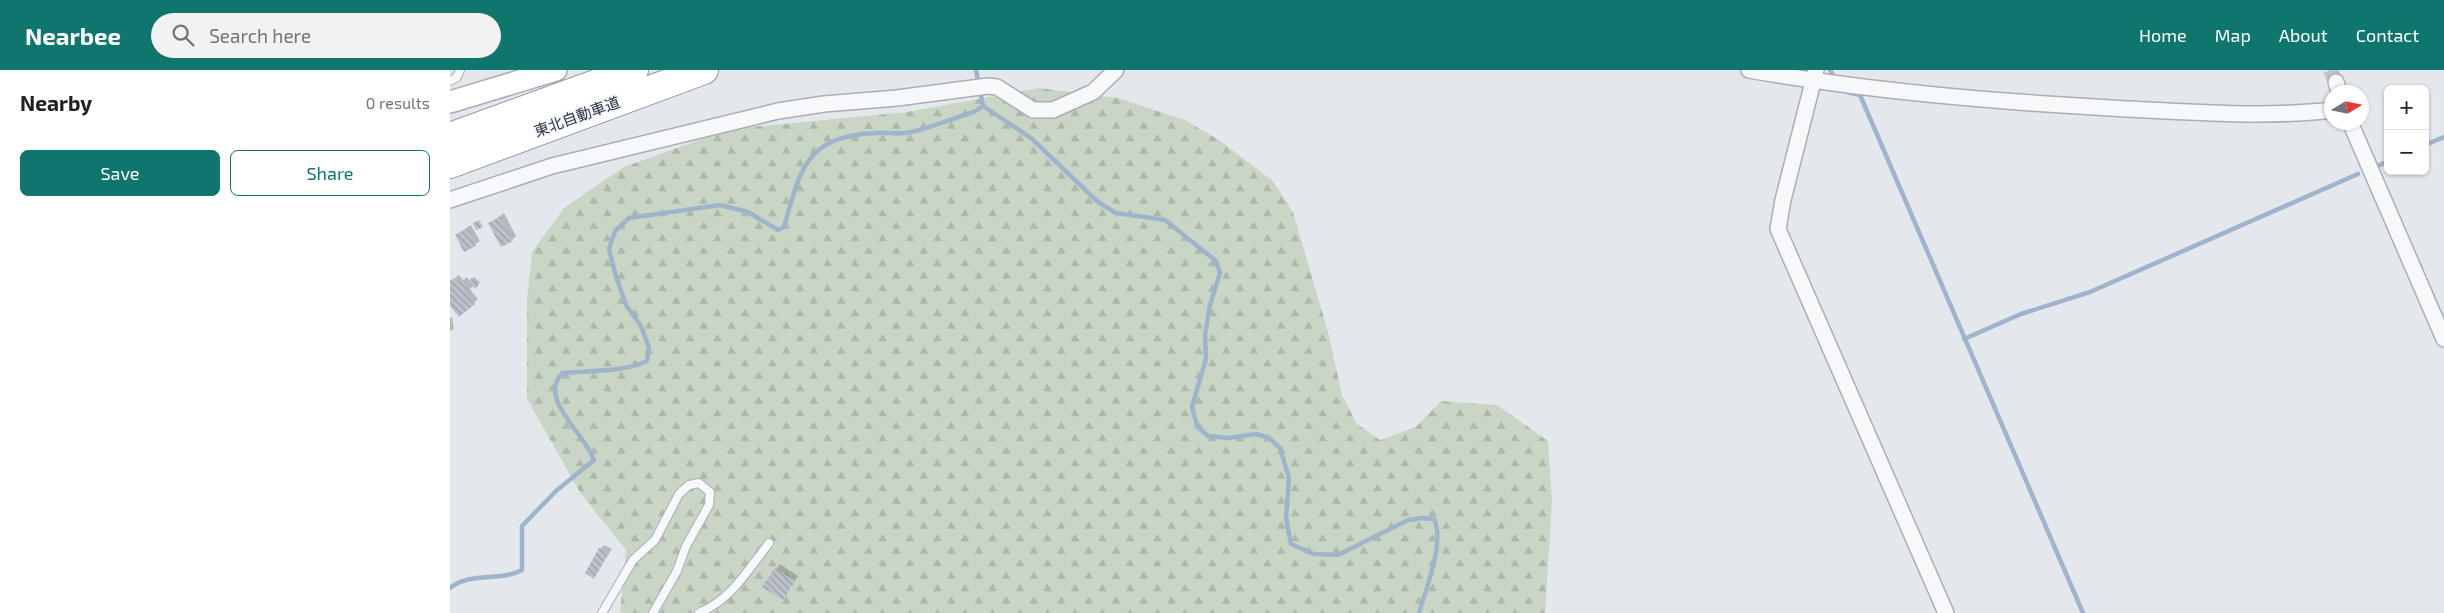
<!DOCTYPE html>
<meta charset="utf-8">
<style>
:root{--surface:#fff;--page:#f2f2f2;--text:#202124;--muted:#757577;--line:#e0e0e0;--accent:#0f766e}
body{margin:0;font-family:"Exo 2","Noto Sans JP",sans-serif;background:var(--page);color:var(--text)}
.controls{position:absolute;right:15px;top:15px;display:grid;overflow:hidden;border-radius:8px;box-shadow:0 1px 4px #0004}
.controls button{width:45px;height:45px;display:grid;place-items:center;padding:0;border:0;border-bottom:1px solid var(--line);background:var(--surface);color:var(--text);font:25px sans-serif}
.compass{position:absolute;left:1874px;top:15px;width:45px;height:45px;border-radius:50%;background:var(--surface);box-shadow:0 1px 4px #0004;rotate:80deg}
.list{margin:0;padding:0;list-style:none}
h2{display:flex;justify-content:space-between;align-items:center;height:65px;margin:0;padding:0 20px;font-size:21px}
h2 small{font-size:16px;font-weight:400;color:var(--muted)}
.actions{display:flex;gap:10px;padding:15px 20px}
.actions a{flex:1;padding:11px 0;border:1px solid var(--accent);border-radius:8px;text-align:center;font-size:18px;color:var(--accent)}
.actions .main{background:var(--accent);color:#fff}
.icon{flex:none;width:28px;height:28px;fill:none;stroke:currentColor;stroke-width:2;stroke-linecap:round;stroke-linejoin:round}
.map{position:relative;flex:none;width:1994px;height:543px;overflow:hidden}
header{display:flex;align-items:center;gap:30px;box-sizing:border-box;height:70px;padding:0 25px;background:var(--accent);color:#fff}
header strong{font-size:24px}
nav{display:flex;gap:28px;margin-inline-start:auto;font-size:18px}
.search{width:350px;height:45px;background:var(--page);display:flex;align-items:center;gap:12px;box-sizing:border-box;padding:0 18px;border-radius:28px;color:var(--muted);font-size:19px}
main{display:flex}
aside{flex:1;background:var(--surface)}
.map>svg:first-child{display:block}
.forest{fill:url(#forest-firs)}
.shadow{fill:#0003}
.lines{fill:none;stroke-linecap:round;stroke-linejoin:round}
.stream{stroke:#9fb4cc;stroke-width:4.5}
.building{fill:url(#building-back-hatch)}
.street-tunnel{stroke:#bfc3cb;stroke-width:15;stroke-dasharray:15 8;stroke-linecap:butt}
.lane-casing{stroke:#a9aeb7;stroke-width:10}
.street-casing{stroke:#a9aeb7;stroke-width:18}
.secondary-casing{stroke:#a9aeb7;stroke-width:24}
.highway-casing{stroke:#8b94a3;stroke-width:30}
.lane{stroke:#f7f8fa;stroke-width:8}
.street{stroke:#f7f8fa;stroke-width:15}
.secondary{stroke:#fff;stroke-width:21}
.highway{stroke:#fff;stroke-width:28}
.labels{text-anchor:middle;stroke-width:4;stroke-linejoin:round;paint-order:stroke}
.street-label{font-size:15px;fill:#2b3445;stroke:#f4f6f9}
</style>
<header>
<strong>Nearbee</strong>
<div class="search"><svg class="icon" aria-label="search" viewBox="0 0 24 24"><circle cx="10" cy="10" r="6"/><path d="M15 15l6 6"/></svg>Search here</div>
<nav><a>Home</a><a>Map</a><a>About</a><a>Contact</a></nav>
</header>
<main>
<aside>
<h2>Nearby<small>0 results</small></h2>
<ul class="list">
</ul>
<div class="actions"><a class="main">Save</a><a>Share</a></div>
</aside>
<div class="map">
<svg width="1994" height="543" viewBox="0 0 1994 543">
<defs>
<pattern id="forest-firs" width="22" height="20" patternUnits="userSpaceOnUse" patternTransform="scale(1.25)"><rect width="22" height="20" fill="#c9d6c5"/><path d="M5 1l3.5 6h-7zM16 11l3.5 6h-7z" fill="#adb8ab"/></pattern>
<pattern id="building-back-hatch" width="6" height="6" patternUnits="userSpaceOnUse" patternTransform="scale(1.25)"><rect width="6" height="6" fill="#bbc0ca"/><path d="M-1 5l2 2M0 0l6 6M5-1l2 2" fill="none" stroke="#989da6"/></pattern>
</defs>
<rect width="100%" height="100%" fill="#e4e7ec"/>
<polygon class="forest" points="589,18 668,28 735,50 769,70 823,111 843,142 878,262 892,325 907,354 930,370 966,357 991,331 1047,335 1098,371 1102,431 1095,543 170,543 176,480 131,424 77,329 77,229 82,182 114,138 174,97 280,59 457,42"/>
<g class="shadow">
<polygon points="54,143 66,166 62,170 40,153"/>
<polygon points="21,155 30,171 15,181 6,165"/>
<polygon points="9,205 13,210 17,207 20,211 24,207 30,212 26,218 23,216 20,219 28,229 24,233 0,234 0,212"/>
<polygon points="2,247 4,259 0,261 0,248"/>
<polygon points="154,475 162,479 144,507 150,479"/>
<polygon points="330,494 348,506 332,529 314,516"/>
</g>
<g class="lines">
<g class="stream">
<path d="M 526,0 L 533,36 L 581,68 L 648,132 L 666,143 L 715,150 L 766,191 L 770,203 L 760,235 L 755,265 L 756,289 L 742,337 L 747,356 L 758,366 L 779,368 L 806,364 L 819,368 L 830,378 L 839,408 L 836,448 L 841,474 L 864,484 L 888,485 L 958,450 L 972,448 L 984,449 C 995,473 976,518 969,543"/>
<polyline points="1380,0 1386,10"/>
<polyline points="1397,22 1410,25 1633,543"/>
<polyline points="1975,75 1994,67"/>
<polyline points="1930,95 1938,91"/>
<polyline points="1514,269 1571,244 1640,222 1908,104"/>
<path d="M 0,518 C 21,501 50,512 72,500 L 72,456 L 106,421 L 144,390 C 136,365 86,327 113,303 C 141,300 171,303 197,291 L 199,278 L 191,256 L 176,235 L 165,203 L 159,179 L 165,161 L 179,148 L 270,135 L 298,142 L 328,160 L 334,157 C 351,97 356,66 427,63 C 436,62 445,64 454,63 C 470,62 506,47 524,42 L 533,36"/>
</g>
</g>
<g class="building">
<polygon points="50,147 63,171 51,177 38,153"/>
<polygon points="29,150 33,157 26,160 23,153"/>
<polygon points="17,158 26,176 14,182 5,165"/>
<polygon points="4,208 8,213 12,210 20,221 17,223 25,234 9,247 0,236 0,211"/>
<polygon points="21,208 29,214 26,219 18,213"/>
<polygon points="149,478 158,484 144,509 135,503"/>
<polygon points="325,498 345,511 333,530 312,517"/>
</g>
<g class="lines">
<polyline class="street-tunnel" points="1880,0 1886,12"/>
<g class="lane-casing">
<g id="lane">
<polyline points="0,11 7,7 10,0"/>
<polyline points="152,543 183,490 205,470 229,424 239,415 249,413 260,422 259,435 236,476 227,501 203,543"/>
<path d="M 249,543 C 283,528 297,501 319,473"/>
</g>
</g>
<g class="street-casing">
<g id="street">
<path d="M 1299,0 C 1424,22 1551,32 1677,39 C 1745,42 1814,48 1882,40"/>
<polyline points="1366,0 1333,130 1328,159 1496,543"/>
<polyline points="1886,12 1889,22"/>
<polyline points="1900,52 1994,269"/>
<polyline points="0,130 102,96 328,41 374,34 447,28 538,16 547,17 583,40 603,40 643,22 666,0"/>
</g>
</g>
<g class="secondary-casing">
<polyline id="secondary" points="0,32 106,0"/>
</g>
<g class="highway-casing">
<g id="highway">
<polyline points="0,67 184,0"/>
<polyline points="0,94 254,0"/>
</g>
</g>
<use href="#lane" class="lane"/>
<use href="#street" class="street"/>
<use href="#secondary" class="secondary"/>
<use href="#highway" class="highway"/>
</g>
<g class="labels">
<g class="street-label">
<text transform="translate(127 47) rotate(-20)" y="5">東北自動車道</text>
</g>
</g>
</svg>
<div class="controls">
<button>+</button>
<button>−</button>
</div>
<svg class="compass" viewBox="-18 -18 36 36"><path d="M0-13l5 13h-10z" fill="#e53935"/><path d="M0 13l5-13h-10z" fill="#757577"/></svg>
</div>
</main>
